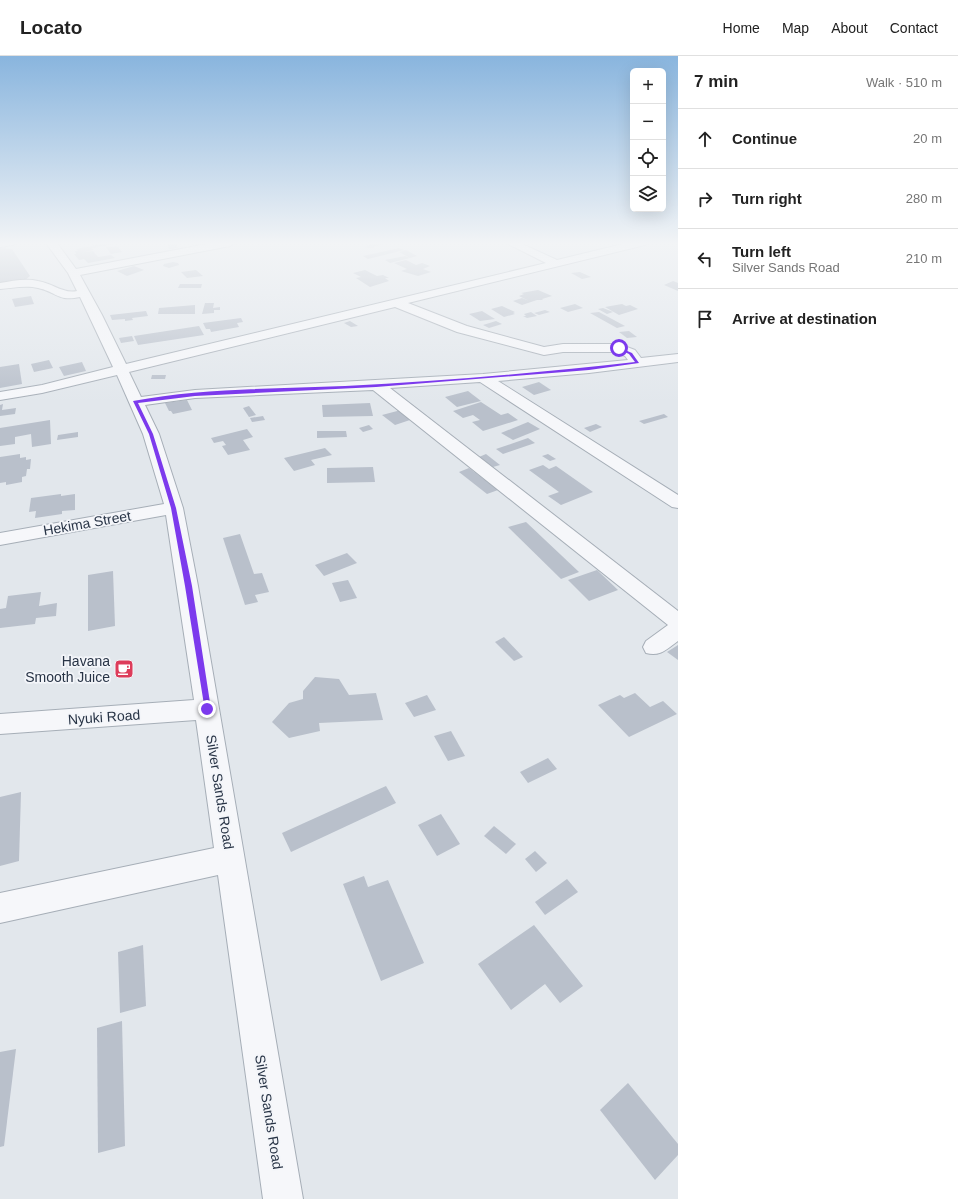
<!DOCTYPE html>
<meta charset="utf-8">
<style>
:root{--surface:#fff;--page:#f2f2f2;--text:#222;--muted:#767676;--line:#e0e0e0}
body{margin:0;font-family:Arial,sans-serif;background:var(--page);color:var(--text)}
.controls{position:absolute;right:12px;top:12px;display:grid;overflow:hidden;border-radius:6px;box-shadow:0 4px 16px #0002}
.controls button{width:36px;height:36px;display:grid;place-items:center;padding:0;border:0;border-bottom:1px solid var(--line);background:var(--surface);color:var(--text);font:20px sans-serif}
.stop{position:absolute;width:12px;height:12px;margin:-9px;border:3px solid #7c3aed;border-radius:50%;background:#fff}
.stop.end{background:#7c3aed;border-color:#fff;box-shadow:0 1px 4px #0008}
.list{margin:0;padding:0;list-style:none}
h2{display:flex;justify-content:space-between;align-items:center;height:52px;margin:0;padding:0 16px;font-size:17px}
h2 small{font-size:13px;font-weight:400;color:var(--muted)}
.list li{display:grid;grid-template-columns:26px 1fr auto;gap:12px;align-items:center;box-sizing:border-box;height:60px;padding:0 16px;border-top:1px solid var(--line)}
.list b{display:block;font-size:15px;white-space:nowrap}
.list p{margin:0;font-size:13px;white-space:nowrap;color:var(--muted)}
.list em{font-size:13px;font-style:normal;color:var(--muted)}
.icon{flex:none;width:22px;height:22px;fill:none;stroke:currentColor;stroke-width:2;stroke-linecap:round;stroke-linejoin:round}
.map{position:relative;flex:none;width:678px;height:1143px;overflow:hidden}
header{display:flex;align-items:center;gap:24px;box-sizing:border-box;height:56px;padding:0 20px;background:var(--surface);border-bottom:1px solid var(--line)}
header strong{font-size:19px}
nav{display:flex;gap:22px;margin-inline-start:auto;font-size:14px}
main{display:flex}
aside{flex:1;background:var(--surface)}
.map>svg:first-child{display:block}
.building{fill:#b9c0cb}
.lines{fill:none;stroke-linecap:round;stroke-linejoin:round}
.minor-casing{stroke:#a6aeb7;stroke-width:2}
.minor{fill:#f6f7fa;fill-rule:evenodd}
.route{fill:#7c3aed}
.labels{text-anchor:middle;stroke-width:3.5;stroke-linejoin:round;paint-order:stroke}
.street-label{font-size:14px;fill:#283446;stroke:#f3f5f9}
.poi-label{font-size:14px;fill:#283446;stroke:#f3f5f9;text-anchor:end}
</style>
<header>
<strong>Locato</strong>
<nav><a>Home</a><a>Map</a><a>About</a><a>Contact</a></nav>
</header>
<main>
<div class="map">
<svg width="678" height="1143" viewBox="0 0 678 1143">
<rect width="100%" height="100%" fill="#e2e7ec"/>
<g class="building">
<polygon points="106,187 116,188 92,192 93,194 85,196 93,195 98,201 111,199 115,202 88,207 84,203 79,204 74,198 76,198 75,195 78,195 76,193"/>
<polygon points="167,187 176,187 178,192 169,193"/>
<polygon points="373,187 383,187 383,188 371,192 365,191"/>
<polygon points="117,190 122,196 111,198 106,191"/>
<polygon points="0,192 12,193 30,220 25,224 0,227"/>
<polygon points="399,192 404,194 368,203 363,200"/>
<polygon points="406,194 417,200 410,202 399,196"/>
<polygon points="405,200 410,202 390,207 385,204"/>
<polygon points="406,204 416,209 422,207 430,210 423,213 431,216 418,220 401,215 407,213 394,207"/>
<polygon points="173,206 178,207 179,209 169,212 163,210 164,208"/>
<polygon points="134,210 144,214 127,220 117,215"/>
<polygon points="196,214 203,220 187,222 181,216"/>
<polygon points="365,214 377,220 383,219 389,222 385,222 389,225 370,231 356,222 361,221 353,217"/>
<polygon points="580,216 591,221 582,223 571,217"/>
<polygon points="673,225 678,227 678,235 664,229"/>
<polygon points="180,228 202,228 201,232 178,232"/>
<polygon points="538,234 552,240 542,243 543,244 537,244 522,249 513,245 522,242 529,245 519,240 524,238 521,237"/>
<polygon points="31,240 34,248 15,251 12,243"/>
<polygon points="205,247 214,247 213,252 220,251 220,254 214,254 214,257 202,258"/>
<polygon points="575,248 583,252 568,256 560,252"/>
<polygon points="622,248 626,250 630,249 638,253 619,259 605,251"/>
<polygon points="195,249 195,258 158,258 159,252"/>
<polygon points="502,250 515,256 513,257 515,258 504,261 491,253"/>
<polygon points="603,252 613,256 607,258 598,253"/>
<polygon points="545,254 550,256 539,259 534,257"/>
<polygon points="146,255 148,260 132,262 133,264 125,265 125,263 112,264 110,259"/>
<polygon points="482,255 495,263 480,265 469,258"/>
<polygon points="531,256 537,260 527,262 523,260 526,260 524,258"/>
<polygon points="599,256 625,270 617,272 590,257"/>
<polygon points="241,262 243,266 237,267 239,271 211,276 210,273 206,273 203,267"/>
<polygon points="350,265 358,270 351,271 344,267"/>
<polygon points="496,265 502,268 489,272 483,269"/>
<polygon points="199,270 204,279 138,289 134,280"/>
<polygon points="629,275 637,281 627,282 619,276"/>
<polygon points="132,280 134,285 121,287 119,282"/>
<polygon points="49,304 53,312 34,316 31,308"/>
<polygon points="82,306 86,315 64,320 59,311"/>
<polygon points="19,308 22,328 0,332 0,311"/>
<polygon points="152,319 166,319 165,323 151,323"/>
<polygon points="539,326 551,334 534,339 522,331"/>
<polygon points="468,335 481,345 457,351 445,341"/>
<polygon points="187,344 192,354 173,358 171,355 169,355 165,347"/>
<polygon points="481,346 501,359 508,357 518,364 483,375 472,366 480,364 473,359 463,362 453,355"/>
<polygon points="370,347 373,360 323,361 322,349"/>
<polygon points="3,348 2,354 16,352 15,358 0,360 0,349"/>
<polygon points="249,350 256,359 249,361 243,352"/>
<polygon points="401,354 413,363 395,369 382,359"/>
<polygon points="664,358 668,361 644,368 639,365"/>
<polygon points="263,360 265,364 252,366 250,362"/>
<polygon points="50,364 51,388 32,391 31,378 15,381 15,388 0,390 0,372"/>
<polygon points="528,366 540,373 513,384 501,377"/>
<polygon points="596,368 602,371 590,376 584,372"/>
<polygon points="369,369 373,373 363,376 359,372"/>
<polygon points="247,373 253,381 243,384 250,394 228,399 222,390 226,389 223,385 214,387 211,382"/>
<polygon points="317,375 346,375 347,381 317,382"/>
<polygon points="78,376 78,381 57,384 58,379"/>
<polygon points="528,382 535,387 503,398 496,393"/>
<polygon points="325,392 332,399 311,404 315,409 294,415 284,402"/>
<polygon points="20,398 20,402 26,401 26,404 31,403 30,413 27,413 26,420 22,421 22,426 6,429 6,426 0,427 0,401"/>
<polygon points="486,398 500,409 493,411 479,401"/>
<polygon points="548,398 556,403 550,405 542,400"/>
<polygon points="543,409 549,413 556,410 593,436 561,449 548,440 559,436 529,414"/>
<polygon points="373,411 375,426 327,427 327,412"/>
<polygon points="469,412 498,434 487,438 459,416"/>
<polygon points="61,438 61,440 75,438 75,454 62,455 62,458 35,462 36,455 29,456 31,442"/>
<polygon points="526,466 579,516 561,523 508,471"/>
<polygon points="240,478 254,518 262,517 269,536 255,539 258,546 245,549 223,482"/>
<polygon points="347,497 357,507 324,520 315,509"/>
<polygon points="597,514 618,534 589,545 568,524"/>
<polygon points="113,515 115,570 88,575 88,519"/>
<polygon points="348,524 357,542 340,546 332,527"/>
<polygon points="41,536 39,550 57,547 56,560 36,562 35,568 0,572 0,553 6,552 8,540"/>
<polygon points="504,581 523,601 514,605 495,586"/>
<polygon points="678,589 678,604 667,596"/>
<polygon points="315,621 339,623 349,639 376,637 383,664 319,667 320,675 289,682 272,666 289,647 303,643 303,635"/>
<polygon points="635,637 650,651 663,645 677,658 629,681 598,649 620,639 624,642"/>
<polygon points="427,639 436,654 414,661 405,647"/>
<polygon points="451,675 465,700 448,705 434,680"/>
<polygon points="548,702 557,713 528,727 520,716"/>
<polygon points="386,730 396,747 291,796 282,777"/>
<polygon points="21,736 19,805 0,810 0,741"/>
<polygon points="441,758 460,788 437,800 418,769"/>
<polygon points="494,770 516,788 506,798 484,780"/>
<polygon points="535,795 547,807 536,816 525,803"/>
<polygon points="364,820 368,831 388,824 424,907 381,925 343,828"/>
<polygon points="567,823 578,836 545,859 535,846"/>
<polygon points="534,869 583,930 560,947 545,928 511,954 478,908"/>
<polygon points="143,889 146,950 120,957 118,896"/>
<polygon points="122,965 125,1090 98,1097 97,972"/>
<polygon points="16,993 4,1090 0,1091 0,996"/>
<polygon points="628,1027 678,1088 678,1099 655,1124 600,1054"/>
</g>
<g class="lines">
<g class="minor-casing">
<g id="minor">
<polygon points="0,187 14,187 13,189 0,191"/>
<path d="M 46,187 L 57,187 L 76,213 L 212,187 L 235,187 L 230,190 L 80,219 L 102,259 L 126,308 L 546,207 L 506,187 L 520,187 L 557,204 L 627,187 L 646,187 L 645,189 L 408,247 L 467,270 L 544,291 L 563,288 L 619,288 L 635,294 L 641,302 L 678,298 L 678,306 L 589,317 L 498,325 L 678,439 L 678,452 L 672,451 L 480,326 L 390,332 L 678,555 L 678,585 C 667,593 660,601 646,597 L 643,591 L 646,585 L 668,569 L 373,334 L 195,342 L 145,349 L 159,378 L 183,452 L 198,530 L 303,1143 L 263,1143 L 218,819 L 0,867 L 0,837 L 214,792 L 196,664 L 0,678 L 0,658 L 194,644 L 166,459 L 0,489 L 0,477 L 164,448 L 143,378 L 117,319 L 42,337 L 0,344 L 0,336 L 42,329 L 113,311 L 80,241 C 58,246 57,236 38,232 C 26,229 12,232 0,233 L 0,227 C 12,225 26,222 38,225 C 52,227 63,238 77,235 L 68,217 ZM 395,251 L 457,276 L 544,299 L 563,296 L 617,296 L 625,300 L 628,304 L 483,318 L 195,334 L 141,341 L 129,316 Z"/>
</g>
</g>
<use href="#minor" class="minor"/>
</g>
<linearGradient id="sky" x2="0" y2="1"><stop stop-color="#89b5de"/><stop offset="0.54" stop-color="#f2f4f6"/><stop offset="1" stop-color="#f2f4f6" stop-opacity="0"/></linearGradient>
<rect width="678" height="347" fill="url(#sky)"/>
<path class="route" d="M 618,291 L 632,297 L 639,307 L 589,314 L 376,331 L 195,340 L 138,347 L 153,378 L 176,452 L 192,530 L 211,653 L 210,655 L 205,655 L 185,530 L 171,452 L 149,378 L 133,345 C 202,332 275,333 345,330 C 441,325 539,317 635,306 L 629,298 L 618,293 Z"/>
<defs>
<g id="cafe-square" transform="scale(1)"><rect x="-9" y="-9" width="18" height="18" rx="4" fill="#dd3c5a" stroke="#f3f5f9"/><path d="M-5.5-4.5H6V0H3Q3 3.5 0 3.5H-2.5Q-5.5 3.5-5.5 0ZM3-3.2v2h1.7v-2ZM-6 4.5H4V6H-6Z" fill="#fff"/></g>
</defs>
<g fill-rule="evenodd">
<use href="#cafe-square" x="124" y="613"/>
</g>
<g class="labels">
<g class="street-label">
<text transform="translate(87 467) rotate(-10)" y="5">Hekima Street</text>
<text transform="translate(104 661) rotate(-4)" y="5">Nyuki Road</text>
<text transform="translate(220 736) rotate(81)" y="5">Silver Sands Road</text>
<text transform="translate(269 1056) rotate(81)" y="5">Silver Sands Road</text>
</g>
<g class="poi-label">
<text x="110" y="610">Havana<tspan x="110" dy="16">Smooth Juice</tspan></text>
</g>
</g>
</svg>
<div class="controls">
<button>+</button>
<button>−</button>
<button><svg class="icon" aria-label="locate" viewBox="0 0 24 24"><circle cx="12" cy="12" r="6"/><path d="M12 2v4M12 18v4M2 12h4M18 12h4"/></svg></button>
<button><svg class="icon" aria-label="layers" viewBox="0 0 24 24"><path d="M12 4l9 5-9 5-9-5zM3 14l9 5 9-5"/></svg></button>
</div>
<div class="stop" style="left:619px;top:292px"></div>
<div class="stop end" style="left:207px;top:653px"></div>
</div>
<aside>
<h2>7 min<small>Walk · 510 m</small></h2>
<ul class="list">
<li><svg class="icon" aria-label="ahead" viewBox="0 0 24 24"><path d="M12 20V5M6 11l6-6 6 6"/></svg><div><b>Continue</b></div><em>20 m</em></li>
<li><svg class="icon" aria-label="right" viewBox="0 0 24 24"><path d="M7 20v-9h11M14 6l5 5-5 5"/></svg><div><b>Turn right</b></div><em>280 m</em></li>
<li><svg class="icon" aria-label="left" viewBox="0 0 24 24"><path d="M17 20v-9H6M10 6l-5 5 5 5"/></svg><div><b>Turn left</b><p>Silver Sands Road</p></div><em>210 m</em></li>
<li><svg class="icon" aria-label="arrive" viewBox="0 0 24 24"><path d="M6 21V4h12l-3 4 3 4H6"/></svg><div><b>Arrive at destination</b></div></li>
</ul>
</aside>
</main>
